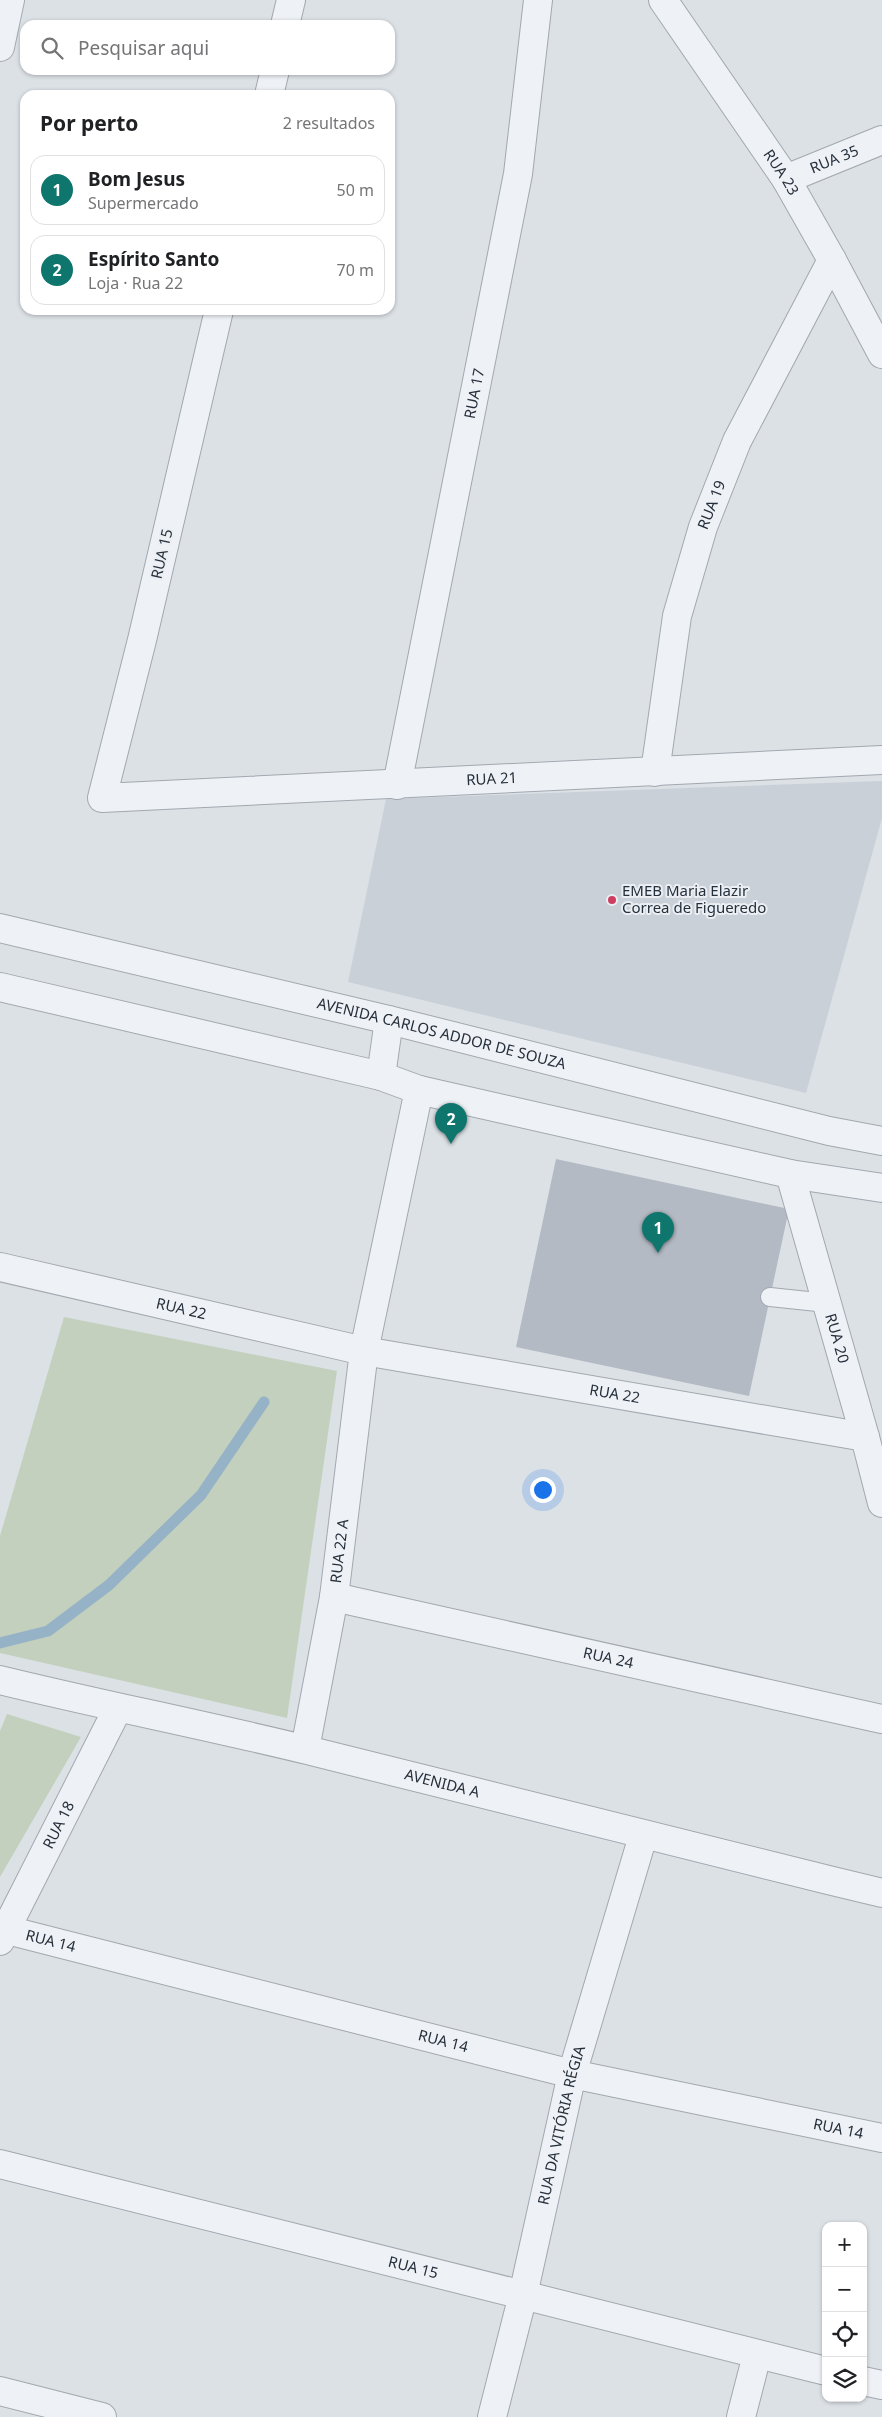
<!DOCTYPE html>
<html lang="pt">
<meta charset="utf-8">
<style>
:root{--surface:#fff;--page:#f6f6f6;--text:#202124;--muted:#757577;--line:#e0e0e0;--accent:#0f766e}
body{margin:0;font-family:"Noto Sans",sans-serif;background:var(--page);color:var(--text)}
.controls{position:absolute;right:15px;bottom:15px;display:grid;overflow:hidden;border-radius:10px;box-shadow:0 1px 4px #0004}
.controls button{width:45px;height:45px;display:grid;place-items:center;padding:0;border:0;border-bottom:1px solid var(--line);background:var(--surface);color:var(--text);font:25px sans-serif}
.you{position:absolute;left:542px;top:1489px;width:18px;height:18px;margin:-12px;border:4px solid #fff;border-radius:50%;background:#1a73e8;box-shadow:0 0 0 8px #1a73e833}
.badge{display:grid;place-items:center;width:32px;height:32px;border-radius:50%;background:var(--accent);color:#fff;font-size:16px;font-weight:700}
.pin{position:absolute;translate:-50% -41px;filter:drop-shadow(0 1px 2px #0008)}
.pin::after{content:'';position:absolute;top:26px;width:18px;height:15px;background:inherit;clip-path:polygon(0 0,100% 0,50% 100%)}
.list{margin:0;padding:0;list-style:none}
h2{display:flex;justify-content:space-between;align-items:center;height:65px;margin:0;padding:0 20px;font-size:21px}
h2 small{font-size:16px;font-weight:400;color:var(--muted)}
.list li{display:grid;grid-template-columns:32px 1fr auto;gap:15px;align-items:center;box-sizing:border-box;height:70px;margin:0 10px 10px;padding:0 10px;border:1px solid var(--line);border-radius:15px}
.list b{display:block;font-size:19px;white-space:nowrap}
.list p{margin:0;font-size:16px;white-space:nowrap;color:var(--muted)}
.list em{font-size:16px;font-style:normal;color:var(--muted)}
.icon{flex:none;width:28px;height:28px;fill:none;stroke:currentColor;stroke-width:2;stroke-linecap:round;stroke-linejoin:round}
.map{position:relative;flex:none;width:882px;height:2417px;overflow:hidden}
.search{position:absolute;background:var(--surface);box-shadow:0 1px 4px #0004;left:20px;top:20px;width:375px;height:55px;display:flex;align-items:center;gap:12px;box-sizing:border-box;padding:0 18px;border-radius:15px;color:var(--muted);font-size:19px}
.panel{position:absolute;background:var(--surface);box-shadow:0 1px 4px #0004;left:20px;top:90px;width:375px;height:225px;border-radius:15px}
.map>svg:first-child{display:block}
.built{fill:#cad0d8}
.green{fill:#c3d0bd}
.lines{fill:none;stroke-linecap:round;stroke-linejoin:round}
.stream{stroke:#96b2c7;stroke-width:11}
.building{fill:#b3bac3}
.service-casing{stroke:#a2a8b0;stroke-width:20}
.minor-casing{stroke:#a2a8b0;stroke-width:30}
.tertiary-casing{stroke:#a2a8b0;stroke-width:30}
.service{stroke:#eef1f5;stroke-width:18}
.minor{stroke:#eef1f5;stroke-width:28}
.tertiary{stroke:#eef1f5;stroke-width:28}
.poi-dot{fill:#cd3e60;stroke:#ebeff4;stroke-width:2}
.labels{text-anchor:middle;stroke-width:4;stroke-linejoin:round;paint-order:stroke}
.street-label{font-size:15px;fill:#26303c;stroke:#ebeff4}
.poi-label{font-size:15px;fill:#26303c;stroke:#ebeff4;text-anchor:start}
</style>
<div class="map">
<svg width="882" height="2417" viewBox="0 0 882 2417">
<rect width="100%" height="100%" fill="#dce1e6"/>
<polygon class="built" points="882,781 882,818 806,1093 348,982 386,799"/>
<g class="green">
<polygon points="64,1317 337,1371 287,1718 0,1653 0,1536"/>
<polygon points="7,1714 81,1737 0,1877 0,1731"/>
</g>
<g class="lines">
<polyline class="stream" points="0,1643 48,1631 109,1585 201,1495 264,1402"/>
</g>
<polygon class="building" points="556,1159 789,1209 749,1396 516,1347"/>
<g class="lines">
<g class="service-casing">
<polyline id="service" points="770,1297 827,1303"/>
</g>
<g class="minor-casing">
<g id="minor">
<path id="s1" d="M 663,0 L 786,179 L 832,260 L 882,354"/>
<polyline points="285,25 291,0"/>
<polyline points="0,47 10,0"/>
<polyline points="269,95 275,70"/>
<path id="s2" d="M 786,179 L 882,140"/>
<path id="s3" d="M 219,310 L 142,640 L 102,798 L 882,760"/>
<path id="s4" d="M 655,772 L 677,616 L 703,527 L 737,441 L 832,260"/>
<path id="s5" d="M 397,785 L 518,174 L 538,0"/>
<path id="s6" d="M 790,1174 L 865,1437 L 882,1503"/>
<path id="s7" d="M 0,1267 L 364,1351 L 865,1437"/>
<path id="s8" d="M 334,1597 L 882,1719"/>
<path id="s9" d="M 0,1680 C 102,1705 205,1725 307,1750 C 499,1797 690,1847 882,1893"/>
<path id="s10" d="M 305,1749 L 334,1597 L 364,1351 L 419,1090"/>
<path id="s11" d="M 7,1930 L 572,2074 L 882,2138"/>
<path id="s12" d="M 0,1941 L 118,1708"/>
<path id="s13" d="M 0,2164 L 826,2371"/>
<polyline points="863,2381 882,2385"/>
<polyline points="0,2391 102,2417"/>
<path id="s14" d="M 492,2417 L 523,2295 L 572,2074 L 643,1836"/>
<polyline points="741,2417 757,2355"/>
</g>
</g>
<g class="tertiary-casing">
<g id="tertiary">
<path id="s15" d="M 0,928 L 389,1020 L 829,1131 L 882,1141"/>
<polyline points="0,987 381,1076 419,1090 790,1174 882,1188"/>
<polyline points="381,1076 389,1020"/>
</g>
</g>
<use href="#service" class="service"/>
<use href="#minor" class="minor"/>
<use href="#tertiary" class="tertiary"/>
</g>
<circle class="poi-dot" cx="612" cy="900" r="5"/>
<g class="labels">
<g class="street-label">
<text dy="5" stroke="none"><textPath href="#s2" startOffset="52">RUA 35</textPath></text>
<text dy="5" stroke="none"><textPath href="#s1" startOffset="209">RUA 23</textPath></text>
<text dy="5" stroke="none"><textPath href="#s5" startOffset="399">RUA 17</textPath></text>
<text dy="5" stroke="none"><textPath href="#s4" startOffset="274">RUA 19</textPath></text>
<text transform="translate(162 554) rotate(-77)" y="5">RUA 15</text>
<text dy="5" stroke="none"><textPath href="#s3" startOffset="892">RUA 21</textPath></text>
<text dy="5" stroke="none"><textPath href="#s15" startOffset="454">AVENIDA CARLOS ADDOR DE SOUZA</textPath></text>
<text dy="5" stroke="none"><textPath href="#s7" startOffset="186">RUA 22</textPath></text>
<text dy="5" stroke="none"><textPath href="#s6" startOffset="171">RUA 20</textPath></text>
<text dy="5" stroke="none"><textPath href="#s7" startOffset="628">RUA 22</textPath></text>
<text dy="5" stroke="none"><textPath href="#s10" startOffset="201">RUA 22 A</textPath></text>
<text dy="5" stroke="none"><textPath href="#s8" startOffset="281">RUA 24</textPath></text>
<text dy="5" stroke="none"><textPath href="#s9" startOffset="454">AVENIDA A</textPath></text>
<text dy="5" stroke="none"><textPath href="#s12" startOffset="130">RUA 18</textPath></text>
<text dy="5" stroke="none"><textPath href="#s11" startOffset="45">RUA 14</textPath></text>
<text dy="5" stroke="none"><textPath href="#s11" startOffset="450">RUA 14</textPath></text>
<text dy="5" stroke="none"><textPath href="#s14" startOffset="300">RUA DA VITÓRIA RÉGIA</textPath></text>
<text dy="5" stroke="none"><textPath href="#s11" startOffset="855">RUA 14</textPath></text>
<text dy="5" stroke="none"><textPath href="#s13" startOffset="426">RUA 15</textPath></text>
</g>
<g class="poi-label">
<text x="622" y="896">EMEB Maria Elazir<tspan x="622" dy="17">Correa de Figueredo</tspan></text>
</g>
</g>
</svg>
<div class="controls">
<button>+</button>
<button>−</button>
<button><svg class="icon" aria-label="locate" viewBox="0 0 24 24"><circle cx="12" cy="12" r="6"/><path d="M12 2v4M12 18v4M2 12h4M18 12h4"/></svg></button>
<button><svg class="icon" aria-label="layers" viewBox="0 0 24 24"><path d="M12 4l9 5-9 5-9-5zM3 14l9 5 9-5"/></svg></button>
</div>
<div class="you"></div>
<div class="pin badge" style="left:658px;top:1253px">1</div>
<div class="pin badge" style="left:451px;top:1144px">2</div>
<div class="search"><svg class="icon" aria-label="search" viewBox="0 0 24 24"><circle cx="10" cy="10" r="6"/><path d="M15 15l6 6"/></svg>Pesquisar aqui</div>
<section class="panel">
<h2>Por perto<small>2 resultados</small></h2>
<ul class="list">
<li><span class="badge">1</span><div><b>Bom Jesus</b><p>Supermercado</p></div><em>50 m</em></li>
<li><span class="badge">2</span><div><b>Espírito Santo</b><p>Loja · Rua 22</p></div><em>70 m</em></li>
</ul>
</section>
</div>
